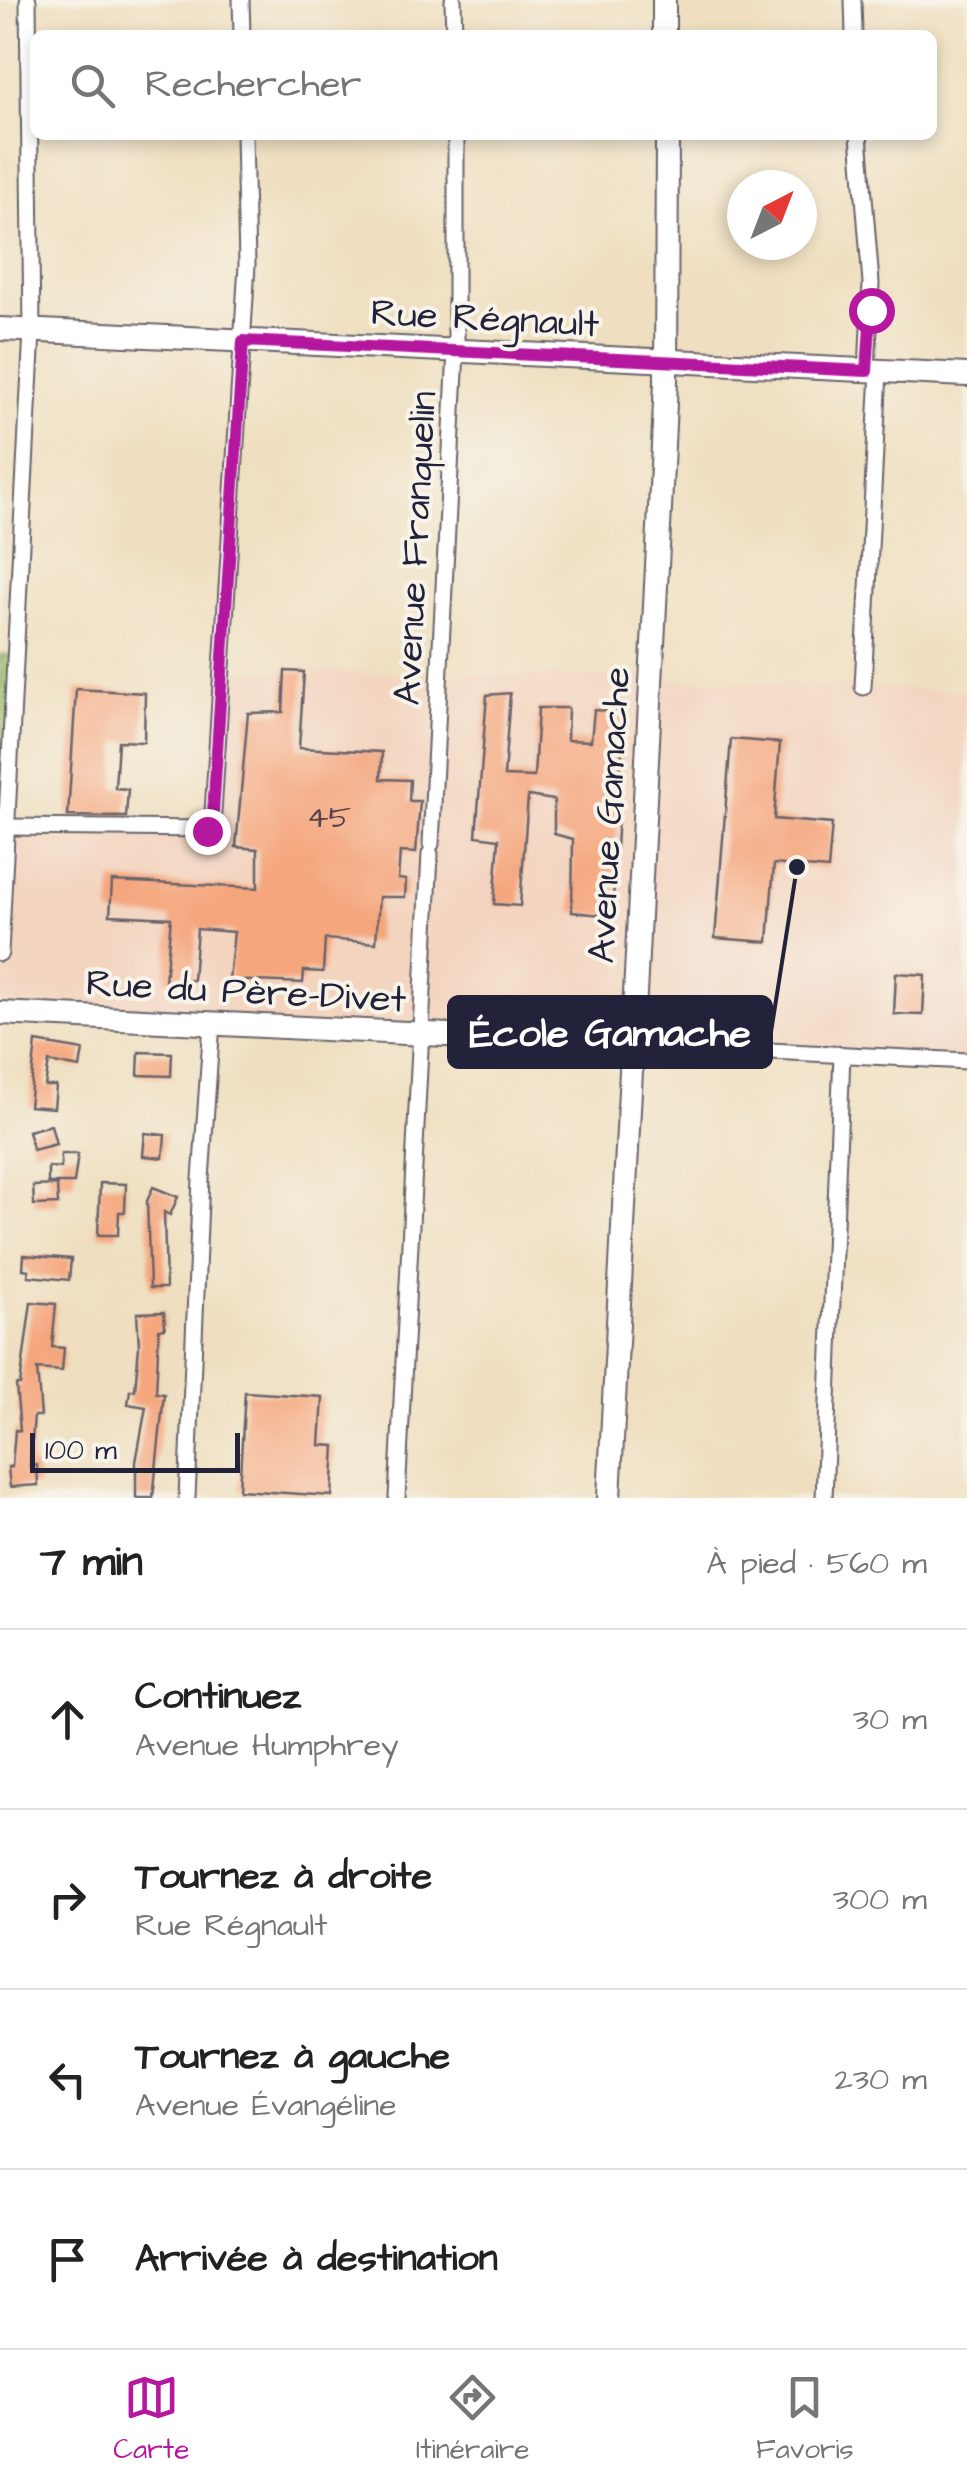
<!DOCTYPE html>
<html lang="fr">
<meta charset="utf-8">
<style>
:root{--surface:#fff;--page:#f6f6f6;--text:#222;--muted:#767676;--line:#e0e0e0;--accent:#b5179e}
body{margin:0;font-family:"Architects Daughter",sans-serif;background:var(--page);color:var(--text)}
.compass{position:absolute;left:727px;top:170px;width:90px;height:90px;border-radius:50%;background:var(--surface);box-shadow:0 5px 15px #0003;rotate:42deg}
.scale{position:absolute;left:30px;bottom:25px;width:210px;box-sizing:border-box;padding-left:10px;border:5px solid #22223b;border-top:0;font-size:28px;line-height:35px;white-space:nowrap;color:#22223b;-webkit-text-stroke:8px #f7f3e8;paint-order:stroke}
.stop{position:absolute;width:30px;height:30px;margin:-22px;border:8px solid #b5179e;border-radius:50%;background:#fff}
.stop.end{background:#b5179e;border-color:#fff;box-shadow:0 2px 10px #0008}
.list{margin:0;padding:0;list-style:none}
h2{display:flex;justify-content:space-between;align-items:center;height:130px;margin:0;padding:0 40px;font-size:42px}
h2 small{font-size:32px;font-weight:400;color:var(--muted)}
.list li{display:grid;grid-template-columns:65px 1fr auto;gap:30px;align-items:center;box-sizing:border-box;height:180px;padding:0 40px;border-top:2px solid var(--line)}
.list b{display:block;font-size:38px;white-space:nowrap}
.list p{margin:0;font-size:32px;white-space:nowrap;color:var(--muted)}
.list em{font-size:32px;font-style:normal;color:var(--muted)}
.icon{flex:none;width:55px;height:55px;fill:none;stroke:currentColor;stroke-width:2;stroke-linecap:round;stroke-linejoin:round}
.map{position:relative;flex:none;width:967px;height:1498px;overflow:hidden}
.search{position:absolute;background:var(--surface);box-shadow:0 5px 15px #0003;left:30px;right:30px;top:30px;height:110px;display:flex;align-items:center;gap:25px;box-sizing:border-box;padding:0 35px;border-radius:15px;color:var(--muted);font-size:38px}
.sheet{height:850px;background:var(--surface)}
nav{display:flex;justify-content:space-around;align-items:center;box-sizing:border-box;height:140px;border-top:2px solid var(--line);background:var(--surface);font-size:28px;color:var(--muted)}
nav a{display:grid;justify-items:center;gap:5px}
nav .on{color:var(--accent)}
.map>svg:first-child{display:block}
.built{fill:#f3d4bf}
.green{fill:#9fc16a;stroke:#607252;stroke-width:2.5}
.building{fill:#f5a67d}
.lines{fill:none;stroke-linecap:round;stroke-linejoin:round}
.street-casing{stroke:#6a646a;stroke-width:19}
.secondary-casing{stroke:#6a646a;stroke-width:26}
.street{stroke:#fff;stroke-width:15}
.secondary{stroke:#fff;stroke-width:22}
.route{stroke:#b5179e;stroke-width:12}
.labels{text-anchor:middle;stroke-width:8;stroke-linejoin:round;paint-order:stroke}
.number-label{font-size:32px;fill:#57434c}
.street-label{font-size:38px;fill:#22223b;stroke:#f7f3e8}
.leader{fill:none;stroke:#22223b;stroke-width:4}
.callout-dot{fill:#22223b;stroke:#f7f3e8;stroke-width:4}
.callout{fill:#22223b;stroke:#22223b;stroke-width:4}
.callout-label{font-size:40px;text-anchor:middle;font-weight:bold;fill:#fff}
</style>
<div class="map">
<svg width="967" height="1498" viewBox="0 0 967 1498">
<rect width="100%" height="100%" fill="#f7f3e8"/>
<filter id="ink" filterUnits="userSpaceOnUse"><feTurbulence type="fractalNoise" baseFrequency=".01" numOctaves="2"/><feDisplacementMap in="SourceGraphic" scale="20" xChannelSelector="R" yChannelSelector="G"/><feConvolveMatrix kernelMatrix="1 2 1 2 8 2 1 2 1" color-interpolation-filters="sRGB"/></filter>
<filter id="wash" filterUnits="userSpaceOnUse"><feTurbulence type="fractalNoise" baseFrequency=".0048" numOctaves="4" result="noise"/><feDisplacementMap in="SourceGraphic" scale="40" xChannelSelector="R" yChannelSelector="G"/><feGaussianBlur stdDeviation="2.25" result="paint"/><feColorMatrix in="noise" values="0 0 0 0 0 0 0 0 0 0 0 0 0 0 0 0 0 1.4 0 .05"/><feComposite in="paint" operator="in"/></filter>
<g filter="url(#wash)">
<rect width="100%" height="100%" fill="#efdfc0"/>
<polygon class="built" points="230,670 649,678 967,691 967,1058 0,1013 7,827 212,829"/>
<polygon class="green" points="0,655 15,656 0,824"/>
<g id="blocks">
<g class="building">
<polygon points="285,671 304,672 299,748 382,752 381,779 410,780 409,801 420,801 416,853 400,852 398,879 406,880 405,897 379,897 376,943 325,939 323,972 304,971 303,983 229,980 234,932 197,929 193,980 165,981 171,918 110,915 112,881 258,888 258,849 236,847 248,713 283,712"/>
<polygon points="76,689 145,693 144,742 118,741 115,788 128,789 126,817 68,816"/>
<polygon points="510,693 504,776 534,777 538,708 568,708 567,740 591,741 594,710 624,712 612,916 572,912 573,839 554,834 554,800 528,796 520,906 494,904 499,839 476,836 487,695"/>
<polygon points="731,739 780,743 774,819 832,824 828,869 774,864 768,942 715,938"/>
<polygon points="896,973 925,975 923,1015 894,1014"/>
<polygon points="36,1042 83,1050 80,1068 49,1062 45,1086 56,1086 54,1108 29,1106"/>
<polygon points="139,1052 172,1053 171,1076 138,1075"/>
<polygon points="51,1125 56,1144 33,1150 28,1131"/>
<polygon points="145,1133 165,1135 163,1158 143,1156"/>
<polygon points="61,1154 78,1154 74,1183 48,1183 48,1167 61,1168"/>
<polygon points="100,1183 126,1184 125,1212 119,1212 118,1235 98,1235"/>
<polygon points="57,1185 58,1204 34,1205 33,1186"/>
<polygon points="153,1187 178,1197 170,1215 164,1212 166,1288 150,1288 147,1201"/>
<polygon points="24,1255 71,1259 69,1280 28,1276 29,1270 23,1269"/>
<polygon points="31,1302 56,1304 52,1347 64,1348 62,1371 37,1369 41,1416 34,1416 30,1466 37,1465 38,1485 10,1487 8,1467 12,1467 15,1430 20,1431 16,1385 20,1385"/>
<polygon points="164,1312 165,1328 159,1329 156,1393 164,1394 153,1498 136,1498 136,1462 146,1407 128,1404 130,1390 135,1390 139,1346 137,1313"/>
<polygon points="245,1392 323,1397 320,1445 335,1446 332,1496 239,1490"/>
</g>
</g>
</g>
<g filter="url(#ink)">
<use href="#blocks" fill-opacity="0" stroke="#6a646a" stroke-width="2.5"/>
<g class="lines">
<g class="street-casing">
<g id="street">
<polyline points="241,0 242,35"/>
<polyline points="453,0 454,35"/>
<polyline points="853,0 854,35"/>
<polyline points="859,135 871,283 867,371"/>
<polyline points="863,687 879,371"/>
<polyline points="7,827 212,829 247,265 244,135"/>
<polyline points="431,844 456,351 456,135"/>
<polyline points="0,953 32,331 28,0"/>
<polyline points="630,1044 967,1061"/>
<polyline points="187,1498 201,1179 212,1023"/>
<polyline points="397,1498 430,854"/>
<polyline points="824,1498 842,1055"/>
</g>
</g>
<g class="secondary-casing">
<g id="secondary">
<polyline points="664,0 664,35"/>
<polyline points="0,329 967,375"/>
<polyline points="0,1013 630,1044"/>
<polyline points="609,1498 660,508 666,382 667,135"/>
</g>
</g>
<use href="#street" class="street"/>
<use href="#secondary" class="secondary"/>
</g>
</g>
<g class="lines" filter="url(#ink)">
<polyline class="route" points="207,831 212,829 243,341 867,371 871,310"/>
</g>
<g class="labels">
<g class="number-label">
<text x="329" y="827">45</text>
</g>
<g class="street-label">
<text transform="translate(485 317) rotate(3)" y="13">Rue Régnault</text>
<text transform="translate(414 548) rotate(-87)" y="13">Avenue Franquelin</text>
<text transform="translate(608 815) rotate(-87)" y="13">Avenue Gamache</text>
<text transform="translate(246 990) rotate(3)" y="13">Rue du Père-Divet</text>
</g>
</g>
<path class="leader" d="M797 867L771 1032"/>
<circle class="callout-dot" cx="797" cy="867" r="10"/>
<rect class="callout" x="449" y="997" width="322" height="70" rx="10"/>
<g class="callout-label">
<text x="610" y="1046">École Gamache</text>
</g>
</svg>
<svg class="compass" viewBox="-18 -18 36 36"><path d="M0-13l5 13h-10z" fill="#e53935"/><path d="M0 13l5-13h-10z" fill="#767676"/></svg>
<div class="scale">100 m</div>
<div class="stop" style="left:871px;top:310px"></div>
<div class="stop end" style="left:207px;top:831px"></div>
<div class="search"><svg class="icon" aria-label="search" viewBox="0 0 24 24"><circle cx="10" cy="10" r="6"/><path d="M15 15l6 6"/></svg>Rechercher</div>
</div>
<section class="sheet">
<h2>7 min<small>À pied · 560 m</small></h2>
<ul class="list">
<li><svg class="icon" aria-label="ahead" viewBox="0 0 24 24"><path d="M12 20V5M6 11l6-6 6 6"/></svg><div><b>Continuez</b><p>Avenue Humphrey</p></div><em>30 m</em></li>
<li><svg class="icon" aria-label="right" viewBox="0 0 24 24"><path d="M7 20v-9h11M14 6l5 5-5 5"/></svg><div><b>Tournez à droite</b><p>Rue Régnault</p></div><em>300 m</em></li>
<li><svg class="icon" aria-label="left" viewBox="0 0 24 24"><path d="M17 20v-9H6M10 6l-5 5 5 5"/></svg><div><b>Tournez à gauche</b><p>Avenue Évangéline</p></div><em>230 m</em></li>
<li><svg class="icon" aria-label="arrive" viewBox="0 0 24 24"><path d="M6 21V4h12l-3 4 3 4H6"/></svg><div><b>Arrivée à destination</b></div></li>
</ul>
</section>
<nav>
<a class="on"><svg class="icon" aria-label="map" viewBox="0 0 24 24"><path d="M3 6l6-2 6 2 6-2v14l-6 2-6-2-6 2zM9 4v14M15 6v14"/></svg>Carte</a>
<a><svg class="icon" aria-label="directions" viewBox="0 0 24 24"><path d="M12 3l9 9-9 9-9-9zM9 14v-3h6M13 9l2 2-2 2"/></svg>Itinéraire</a>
<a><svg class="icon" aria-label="saved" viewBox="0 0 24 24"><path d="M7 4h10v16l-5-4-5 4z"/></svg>Favoris</a>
</nav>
